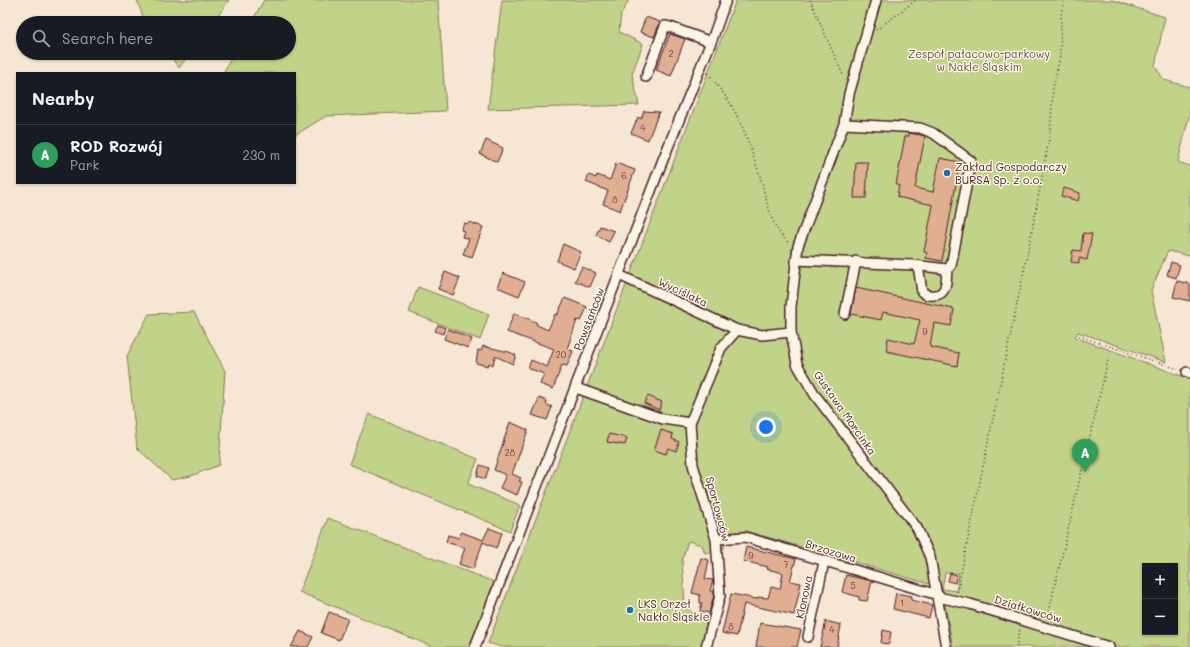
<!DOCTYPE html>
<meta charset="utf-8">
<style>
:root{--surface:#171b24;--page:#242831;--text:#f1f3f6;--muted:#9ea1a6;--line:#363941;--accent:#1f6fb2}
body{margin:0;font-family:Mali,sans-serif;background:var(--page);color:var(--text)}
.controls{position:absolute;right:12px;bottom:12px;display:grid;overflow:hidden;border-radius:0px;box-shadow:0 1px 3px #0004}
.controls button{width:36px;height:36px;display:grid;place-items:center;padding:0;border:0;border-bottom:1px solid var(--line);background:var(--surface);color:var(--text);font:20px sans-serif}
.you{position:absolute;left:766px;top:427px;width:14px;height:14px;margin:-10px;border:3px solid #fff;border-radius:50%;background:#1a73e8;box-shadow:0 0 0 6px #1a73e833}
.badge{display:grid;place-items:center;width:26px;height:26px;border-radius:50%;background:var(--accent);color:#fff;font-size:13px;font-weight:700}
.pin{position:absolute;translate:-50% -33px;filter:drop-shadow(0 1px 2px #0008)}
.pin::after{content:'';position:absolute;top:21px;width:14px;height:12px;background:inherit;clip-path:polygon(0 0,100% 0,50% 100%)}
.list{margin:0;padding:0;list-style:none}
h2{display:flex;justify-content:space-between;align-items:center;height:52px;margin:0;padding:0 16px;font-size:17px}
h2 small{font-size:13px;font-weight:400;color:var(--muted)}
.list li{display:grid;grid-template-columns:26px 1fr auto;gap:12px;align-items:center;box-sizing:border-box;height:60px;padding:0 16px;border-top:1px solid var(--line)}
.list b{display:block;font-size:15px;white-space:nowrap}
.list p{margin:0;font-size:13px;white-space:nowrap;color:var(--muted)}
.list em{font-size:13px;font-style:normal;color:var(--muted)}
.icon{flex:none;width:22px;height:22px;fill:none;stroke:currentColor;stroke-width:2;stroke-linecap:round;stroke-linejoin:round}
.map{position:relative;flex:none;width:1190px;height:647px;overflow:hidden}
.search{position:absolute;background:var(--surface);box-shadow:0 1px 3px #0004;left:16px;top:16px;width:280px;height:44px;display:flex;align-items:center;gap:10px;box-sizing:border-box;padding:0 14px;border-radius:22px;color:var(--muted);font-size:15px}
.panel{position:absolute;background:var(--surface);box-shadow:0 1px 3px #0004;left:16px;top:72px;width:280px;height:112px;border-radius:0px}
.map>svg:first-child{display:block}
.green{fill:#c1d388;stroke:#86795a;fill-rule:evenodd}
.building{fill:#e0af92;stroke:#4a1f2b}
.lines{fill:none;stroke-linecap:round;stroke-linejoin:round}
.minor-casing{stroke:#4a1f2b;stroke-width:12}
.path{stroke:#4a1f2b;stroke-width:1.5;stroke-dasharray:1 3;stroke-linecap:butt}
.minor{stroke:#fcf5e5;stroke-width:9}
.poi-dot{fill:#1f6fb2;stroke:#fcf5e5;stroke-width:1.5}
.labels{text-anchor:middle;stroke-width:3;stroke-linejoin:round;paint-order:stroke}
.number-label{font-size:9px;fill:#704345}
.park-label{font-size:11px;fill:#684c42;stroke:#fcf5e5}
.poi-label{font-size:11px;fill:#4a1f2b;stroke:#fcf5e5;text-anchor:start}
.street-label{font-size:11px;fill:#4a1f2b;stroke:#fcf5e5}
</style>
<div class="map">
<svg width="1190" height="647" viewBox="0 0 1190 647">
<rect width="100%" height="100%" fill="#f6e7d4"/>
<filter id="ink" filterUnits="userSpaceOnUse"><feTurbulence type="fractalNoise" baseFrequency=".025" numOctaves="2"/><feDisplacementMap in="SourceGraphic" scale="8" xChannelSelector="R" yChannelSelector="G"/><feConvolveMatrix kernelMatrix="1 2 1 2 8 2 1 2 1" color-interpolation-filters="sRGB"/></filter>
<g filter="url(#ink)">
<g class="green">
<polygon points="137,0 229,0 213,23 145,23"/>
<polygon points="264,0 438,0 446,111 326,116 295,135 295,73 223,73 234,53 289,53 289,23 251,23"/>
<polygon points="502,0 629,0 621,14 619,32 643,44 632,74 639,105 488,109"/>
<path d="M 736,0 L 1112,0 L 1165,17 L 1155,66 L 1164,80 L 1190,87 L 1190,112 L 1178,162 L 1190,166 L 1190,256 L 1168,251 L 1151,290 L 1166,362 L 1078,332 L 1075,337 L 1190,379 L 1190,647 L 953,647 L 942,589 L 926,583 L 746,531 L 730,533 L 723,550 L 705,553 L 702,545 L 688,541 L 682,560 L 685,605 L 693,614 L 688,619 L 706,621 L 701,647 L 502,647 L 488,643 ZM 1145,566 L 1175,566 L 1175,632 L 1145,632 ZM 945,573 L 959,573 L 956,591 L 942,589 Z"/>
<polygon points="168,53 190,53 179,68"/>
<polygon points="418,287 489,314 480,340 409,312"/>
<polygon points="194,312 225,371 219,465 191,476 172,480 137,448 127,356 149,314"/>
<polygon points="369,414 478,459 468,484 520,505 510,531 349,464"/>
<polygon points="328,518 494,582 470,647 433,647 299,592"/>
</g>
<g class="building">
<polygon points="646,17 660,22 654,37 640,32"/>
<polygon points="670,34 685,39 671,76 656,70"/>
<polygon points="644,111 659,112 648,140 631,133 638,117 641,119"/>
<polygon points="909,133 925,136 915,188 933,192 940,158 960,162 942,261 926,258 927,253 924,252 933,205 897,197 899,185 896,185 905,136 909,136"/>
<polygon points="486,140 503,148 497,162 480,154"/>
<polygon points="856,162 868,162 866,198 854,198"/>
<polygon points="616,163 635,170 620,211 603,204 608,191 586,182 589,175 596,178 597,175 610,180"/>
<polygon points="1064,188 1080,193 1078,201 1061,196"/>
<polygon points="469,222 483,227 472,257 463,254 469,239 462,237 464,231 461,230 464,223 468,224"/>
<polygon points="600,226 614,231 609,242 596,235"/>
<polygon points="1083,233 1092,234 1087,260 1079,258 1079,263 1071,262 1073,250 1081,251"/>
<polygon points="563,244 581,252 574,268 557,261"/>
<polygon points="1171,262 1180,265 1176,278 1167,275"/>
<polygon points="582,267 596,273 590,287 575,281"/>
<polygon points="445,272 460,278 453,295 438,289"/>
<polygon points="503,273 525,282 519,296 497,287"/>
<polygon points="1177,281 1190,284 1190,301 1173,297"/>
<polygon points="856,288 954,309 951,326 934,323 930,347 959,353 957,366 886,351 888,338 914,344 920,320 883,312 881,320 851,314"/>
<polygon points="565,298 587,307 581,321 577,320 567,349 573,351 567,366 562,365 553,389 540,384 544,374 528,368 531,360 547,367 554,349 507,332 514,313 536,322 537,325 548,330 555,314 557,315"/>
<polygon points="438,325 445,328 443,334 435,331"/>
<polygon points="448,329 472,339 468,348 444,339"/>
<polygon points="483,346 509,352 516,355 513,364 495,356 493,365 489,363 488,366 476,363 478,350 481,351"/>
<polygon points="648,396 662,402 659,410 644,403"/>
<polygon points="539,398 547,401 546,404 552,407 547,420 532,415"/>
<polygon points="510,422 528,430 512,474 521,478 519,481 522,482 517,495 500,488 506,475 494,470"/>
<polygon points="661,430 673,434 672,439 679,442 676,451 668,448 666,454 654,450"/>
<polygon points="609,434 627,438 625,445 607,442"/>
<polygon points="480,465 489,468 485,479 477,476"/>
<polygon points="489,528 502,533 496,548 483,542 473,569 459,564 465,548 446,542 448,535 459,538 461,532 483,540"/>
<polygon points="746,547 796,559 790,581 801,583 794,615 744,604 737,636 722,633 731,594 757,599 758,597 768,598 771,587 780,589 783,573 767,569 768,567 743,561"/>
<polygon points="701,558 709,560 705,579 713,580 710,591 714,592 714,595 709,613 700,611 702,603 700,603 700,595 692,593"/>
<polygon points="950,573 957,575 955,583 948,581"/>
<polygon points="846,575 872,581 867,601 859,600 859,597 842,592"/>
<polygon points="896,593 912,596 911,600 932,605 929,618 893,609"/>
<polygon points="329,612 348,619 339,640 321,633"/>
<polygon points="826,621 841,625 837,647 820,647"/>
<polygon points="760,623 801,630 797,647 756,647"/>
<polygon points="883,630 891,632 889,644 881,643"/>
<polygon points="300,631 313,637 308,647 291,647"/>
</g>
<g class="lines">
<g class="minor-casing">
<g id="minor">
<polyline points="876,0 849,94 844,124 798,246 791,307 791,332 797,364 815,395 917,528 930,557 946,647"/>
<polyline points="646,77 665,26 670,27 711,42"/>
<polyline points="796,260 913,265 947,269 951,266 971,161 933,133 920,128 844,124"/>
<path d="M 918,265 L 922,292 C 926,295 929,296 934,295 C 948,295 946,279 947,269"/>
<polyline points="619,275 737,330"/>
<polyline points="845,314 856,261"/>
<polyline points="1187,372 1190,373"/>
<polyline points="576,388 663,419 690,423 721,348 737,330 762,335 791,332"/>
<polyline points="690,423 693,465 716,539 720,596 706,647"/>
<polyline points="716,539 745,537 938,595"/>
<polyline points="938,597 970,604 1109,647"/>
<polyline points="808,637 824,562"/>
<polyline points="475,647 664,157 713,37 726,0"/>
</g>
</g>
<g class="path">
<polyline points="810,0 844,77"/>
<polyline points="876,30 916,0"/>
<path d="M 708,73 C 715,82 722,91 728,100 C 742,121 750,147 758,170 C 768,198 767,224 790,244"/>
<polyline points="1079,336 1178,369"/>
<polyline points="957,592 1031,236 1050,134 1053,88 1060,57 1061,15 1064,0"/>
<polyline points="1047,619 1109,356"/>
<polyline points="1016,647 1020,629"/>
</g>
<use href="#minor" class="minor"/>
</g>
</g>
<g class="poi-dot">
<circle cx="947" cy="173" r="4"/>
<circle cx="630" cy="610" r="4"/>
</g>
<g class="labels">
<g class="number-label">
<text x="671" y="57">2</text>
<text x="643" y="131">4</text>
<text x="624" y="179">6</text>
<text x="615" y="203">8</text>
<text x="925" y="335">9</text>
<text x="561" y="358">20</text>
<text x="510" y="456">28</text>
<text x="751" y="559">9</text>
<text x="786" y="568">7</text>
<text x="853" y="589">5</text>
<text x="902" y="606">1</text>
<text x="731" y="630">8</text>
<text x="832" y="633">4</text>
</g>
<g class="park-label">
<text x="979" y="58">Zespół pałacowo-parkowy<tspan x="979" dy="13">w Nakle Śląskim</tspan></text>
</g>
<g class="poi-label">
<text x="955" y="171">Zakład Gospodarczy<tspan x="955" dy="13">BURSA Sp. z o.o.</tspan></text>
<text x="638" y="608">LKS Orzeł<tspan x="638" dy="13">Nakło Śląskie</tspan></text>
</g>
<g class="street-label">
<text transform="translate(683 292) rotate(25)" y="4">Wyciślaka</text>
<text transform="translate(589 319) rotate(-69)" y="4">Powstańców</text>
<text transform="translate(845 413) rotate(55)" y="4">Gustawa Morcinka</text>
<text transform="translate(718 509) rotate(75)" y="4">Sportowców</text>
<text transform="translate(831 551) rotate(17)" y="4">Brzozowa</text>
<text transform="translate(804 597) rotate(-78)" y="4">Klonowa</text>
<text transform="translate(1028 609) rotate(17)" y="4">Działkowców</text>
</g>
</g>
</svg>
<div class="controls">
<button>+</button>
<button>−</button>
</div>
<div class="you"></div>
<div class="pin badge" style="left:1085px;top:472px;background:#2e9e5b">A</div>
<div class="search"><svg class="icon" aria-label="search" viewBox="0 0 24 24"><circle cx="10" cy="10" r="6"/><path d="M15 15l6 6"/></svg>Search here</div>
<section class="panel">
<h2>Nearby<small></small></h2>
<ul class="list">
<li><span class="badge" style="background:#2e9e5b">A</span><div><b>ROD Rozwój</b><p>Park</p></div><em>230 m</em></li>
</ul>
</section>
</div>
